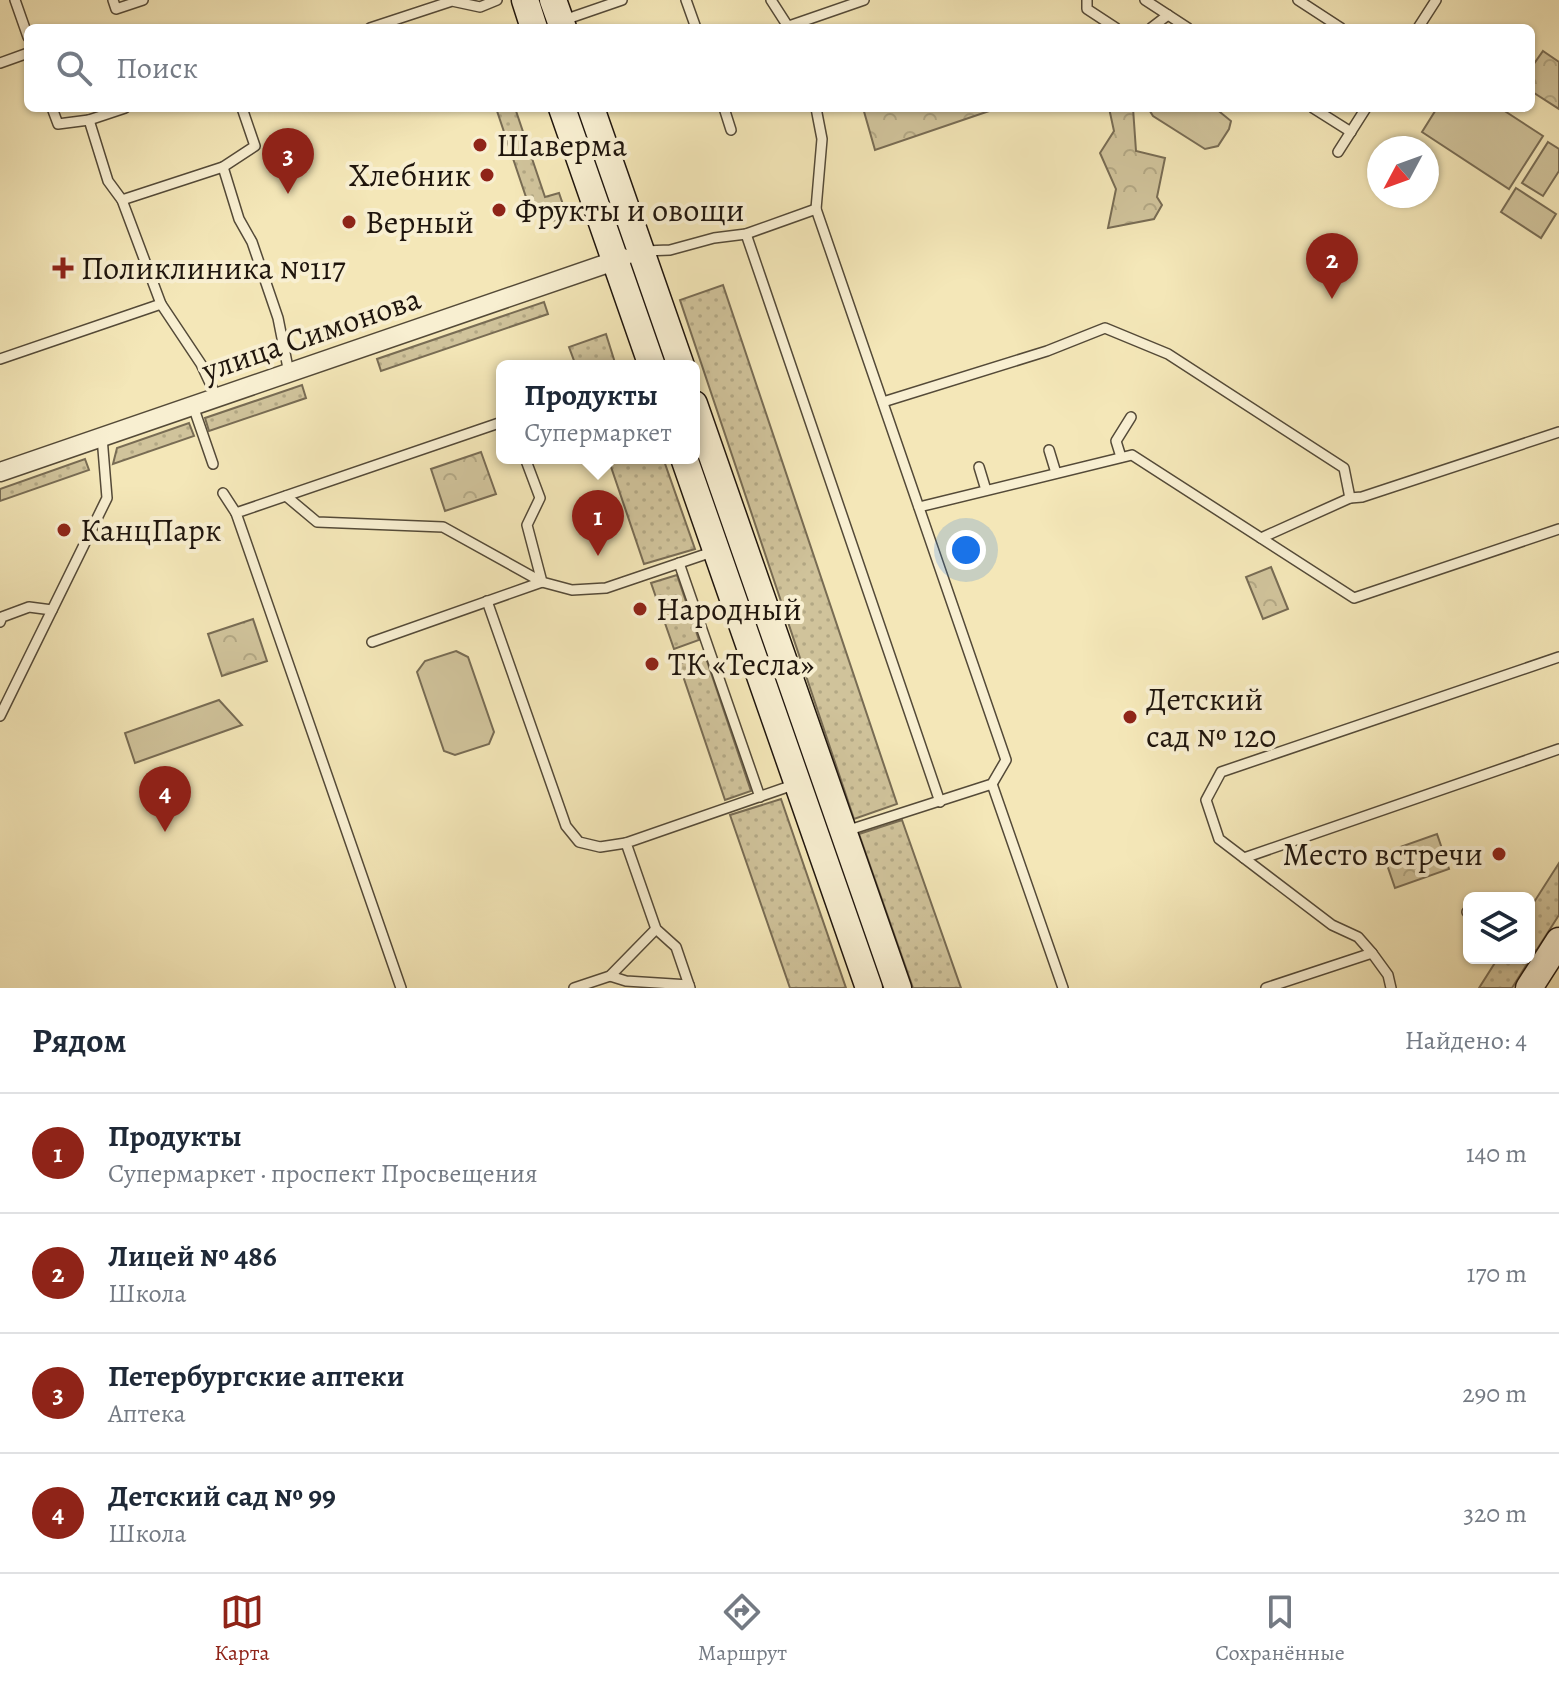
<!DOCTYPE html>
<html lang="ru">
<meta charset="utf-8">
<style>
:root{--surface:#fff;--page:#f2f2f3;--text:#1f2937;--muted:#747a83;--line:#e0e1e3;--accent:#8f2418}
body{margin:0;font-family:Alegreya,serif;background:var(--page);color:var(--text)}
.controls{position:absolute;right:24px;bottom:24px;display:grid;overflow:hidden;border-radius:12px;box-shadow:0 2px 6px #0004}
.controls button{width:72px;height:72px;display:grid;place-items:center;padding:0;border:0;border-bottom:2px solid var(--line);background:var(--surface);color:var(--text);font:40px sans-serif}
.compass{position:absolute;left:1367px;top:136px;width:72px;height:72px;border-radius:50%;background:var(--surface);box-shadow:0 2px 6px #0004;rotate:229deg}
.you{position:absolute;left:966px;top:550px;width:28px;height:28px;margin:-20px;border:6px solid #fff;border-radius:50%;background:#1a73e8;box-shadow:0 0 0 12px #1a73e833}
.badge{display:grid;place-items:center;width:52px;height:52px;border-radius:50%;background:var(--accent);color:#fff;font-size:26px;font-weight:700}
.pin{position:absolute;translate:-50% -66px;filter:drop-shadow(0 2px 4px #0008)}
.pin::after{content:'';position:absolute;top:42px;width:28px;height:24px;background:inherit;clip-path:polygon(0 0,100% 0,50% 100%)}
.popup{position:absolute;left:496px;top:360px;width:204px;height:104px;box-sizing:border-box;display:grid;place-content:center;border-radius:12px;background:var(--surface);filter:drop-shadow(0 2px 6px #0005);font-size:26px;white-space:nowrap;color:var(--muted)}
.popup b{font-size:30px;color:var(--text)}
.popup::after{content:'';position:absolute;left:50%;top:100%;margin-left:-16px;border:16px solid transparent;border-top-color:var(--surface)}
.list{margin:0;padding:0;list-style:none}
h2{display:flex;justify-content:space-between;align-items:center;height:104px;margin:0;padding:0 32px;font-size:34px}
h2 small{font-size:26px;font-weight:400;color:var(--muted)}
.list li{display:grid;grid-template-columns:52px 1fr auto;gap:24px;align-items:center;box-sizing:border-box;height:120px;padding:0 32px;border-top:2px solid var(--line)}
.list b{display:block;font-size:30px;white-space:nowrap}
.list p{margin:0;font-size:26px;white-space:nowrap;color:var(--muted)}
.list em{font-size:26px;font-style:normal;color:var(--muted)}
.icon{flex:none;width:44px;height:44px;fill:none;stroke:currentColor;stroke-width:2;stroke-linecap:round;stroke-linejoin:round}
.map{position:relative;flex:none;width:1559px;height:988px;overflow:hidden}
.search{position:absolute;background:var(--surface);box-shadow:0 2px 6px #0004;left:24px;right:24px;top:24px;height:88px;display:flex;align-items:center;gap:20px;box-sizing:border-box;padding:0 28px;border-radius:12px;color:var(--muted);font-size:30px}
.sheet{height:584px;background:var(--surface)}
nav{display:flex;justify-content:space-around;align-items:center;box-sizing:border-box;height:112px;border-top:2px solid var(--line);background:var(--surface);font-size:22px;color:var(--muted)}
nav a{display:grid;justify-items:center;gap:4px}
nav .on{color:var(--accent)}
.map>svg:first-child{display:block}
.grass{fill:url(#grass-dots);stroke:#786c54;stroke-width:2}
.park{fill:url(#park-crowns);stroke:#786c54;stroke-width:2}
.pitch{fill:#d0c39b;stroke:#786c54;stroke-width:2}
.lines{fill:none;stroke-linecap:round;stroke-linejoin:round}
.lane-casing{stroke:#544a38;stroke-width:12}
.street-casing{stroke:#544a38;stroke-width:21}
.secondary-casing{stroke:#1f150d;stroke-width:29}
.lane{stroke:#f8efd1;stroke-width:9}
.street{stroke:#f8efd1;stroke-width:18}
.secondary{stroke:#f8efd1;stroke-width:26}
.poi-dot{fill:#8f2418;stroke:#f8efd1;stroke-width:3}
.labels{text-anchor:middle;stroke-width:8;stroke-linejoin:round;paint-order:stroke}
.poi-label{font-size:32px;fill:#1f150d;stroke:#f8efd1;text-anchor:start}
.street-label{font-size:32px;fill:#1f150d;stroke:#f8efd1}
</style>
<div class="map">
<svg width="1559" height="988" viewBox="0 0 1559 988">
<defs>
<pattern id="grass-dots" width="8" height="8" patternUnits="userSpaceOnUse" patternTransform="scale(2)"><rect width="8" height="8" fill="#d0c39b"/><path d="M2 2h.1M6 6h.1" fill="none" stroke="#b2a784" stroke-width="1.8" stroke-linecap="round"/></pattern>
<pattern id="park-crowns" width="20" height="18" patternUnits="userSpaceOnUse" patternTransform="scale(2)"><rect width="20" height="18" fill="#d0c39b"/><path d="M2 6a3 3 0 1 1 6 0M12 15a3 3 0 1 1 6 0" fill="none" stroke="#b2a784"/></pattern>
</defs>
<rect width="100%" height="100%" fill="#f4e7b8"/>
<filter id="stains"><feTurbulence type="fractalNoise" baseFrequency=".0025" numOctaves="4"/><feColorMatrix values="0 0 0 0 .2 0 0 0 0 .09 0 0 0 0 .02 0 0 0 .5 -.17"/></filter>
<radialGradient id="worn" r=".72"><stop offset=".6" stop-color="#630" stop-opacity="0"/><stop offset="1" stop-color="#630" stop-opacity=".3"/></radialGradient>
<g class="grass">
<path d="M 496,108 L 515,108 L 545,197 L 559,193 L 568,219 C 550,223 540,220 529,206 Z"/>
<polygon points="723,285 897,804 854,819 680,300"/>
<polygon points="544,302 548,314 381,371 377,359"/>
<polygon points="606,334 616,366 576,366 569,347"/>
<polygon points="302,385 306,398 209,431 205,418"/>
<polygon points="189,423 194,436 113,464 117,448"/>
<polygon points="608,458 663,458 695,549 644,564"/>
<polygon points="85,459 89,470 0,501 0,489"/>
<polygon points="677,575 699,640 674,649 651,583"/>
<polygon points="705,655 751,791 725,800 679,664"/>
<polygon points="781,799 846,988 790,988 730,815"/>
<polygon points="902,820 961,988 913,988 859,834"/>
<polygon points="1559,863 1559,915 1536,951 1529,946 1529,910"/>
<polygon points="1498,958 1518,958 1527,964 1512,988 1479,988"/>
</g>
<g class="park">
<polygon points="1543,51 1559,62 1559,109 1531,91 1531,68"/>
<polygon points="863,108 998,108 875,150"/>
<polygon points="1109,108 1133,108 1136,151 1165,158 1157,197 1162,205 1154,219 1108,228 1116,189 1100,153 1114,131"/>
<polygon points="481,452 496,494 445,511 431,469"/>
<polygon points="1271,567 1288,609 1263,619 1246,577"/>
<polygon points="253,619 267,661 222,676 208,634"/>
<polygon points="1437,834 1449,869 1395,888 1383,853"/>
</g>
<g class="pitch">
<polygon points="1148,108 1215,108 1231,121 1229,129 1218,146 1205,149 1153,116"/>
<polygon points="1437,108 1500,108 1543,136 1509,189 1422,132"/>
<polygon points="1548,142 1559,149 1559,171 1543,196 1522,183"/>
<polygon points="1516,188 1556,214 1541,238 1501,212"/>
<polygon points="456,651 468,657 494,732 489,744 455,755 444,751 417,672 425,661"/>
<polygon points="219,700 242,725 135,763 125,733"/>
</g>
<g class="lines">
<g class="lane-casing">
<g id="lane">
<polyline points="15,0 28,37"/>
<polyline points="113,0 116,9 143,0"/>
<polyline points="686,0 696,28"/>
<polyline points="771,0 789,28"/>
<polyline points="1087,0 1087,9 1116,28"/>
<polyline points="1145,0 1188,28"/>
<polyline points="1298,0 1341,28"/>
<polyline points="564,20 622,0"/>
<polyline points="789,26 864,0"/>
<polyline points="370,28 452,1 480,7 497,0"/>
<polyline points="1151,28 1168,15"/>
<polyline points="1418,28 1436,0"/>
<polyline points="0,63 28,53"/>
<polyline points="52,108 58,124 89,120 108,181 122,200 161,304 201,364 217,398"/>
<polyline points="724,108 731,130"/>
<polyline points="816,108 822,139 816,209 1006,760 992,784 846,831"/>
<polyline points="1313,108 1351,132"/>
<polyline points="89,120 125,108"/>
<polyline points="1338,152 1366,108"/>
<polyline points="223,167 239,219 252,242 278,318 289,373"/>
<polyline points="122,200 223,167 255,146 242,108"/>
<polyline points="746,234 940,802"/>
<polyline points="644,251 670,250 714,238 746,234 816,209"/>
<polyline points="0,359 161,304"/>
<polyline points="883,402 1047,351 1105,328 1168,354 1344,468 1350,498 1261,538"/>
<polyline points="193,406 213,464"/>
<polyline points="1049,450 1056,473"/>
<polyline points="1121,457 1116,441 1131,417"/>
<polyline points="525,458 540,498 527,525 542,582 572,590 606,588 712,552"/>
<polyline points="979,467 986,490"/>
<polyline points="223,493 236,513"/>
<polyline points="286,496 317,522 443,527 542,582"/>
<polyline points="1350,498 1362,497 1559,432"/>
<polyline points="919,507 1132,455 1354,598 1559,529"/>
<polyline points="679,563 760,797"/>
<polyline points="487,601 566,826 579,842 600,847 626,843"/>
<polyline points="0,622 2,617 29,607 52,610"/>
<polyline points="372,642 542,582"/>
<polyline points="0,716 107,498 102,437"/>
<polyline points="992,784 1063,988"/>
<polyline points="1244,858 1559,749"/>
<polyline points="1467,912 1469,914"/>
<polyline points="1372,953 1358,937 1332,925 1219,839 1206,800 1221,772 1559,657"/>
<polyline points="610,976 626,981 689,985"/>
<polyline points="401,988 236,513 502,422"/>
<polyline points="574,988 610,976 656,929"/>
<polyline points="690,988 676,947 656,929 626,843 796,784"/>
<polyline points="1266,988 1372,953 1388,975 1391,988"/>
</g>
</g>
<g class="street-casing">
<polyline id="street" points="0,472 623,258"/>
</g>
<g class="secondary-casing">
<g id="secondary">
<polyline points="525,0 534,28"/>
<polyline points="553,0 563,28"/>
<polyline points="562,108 652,366"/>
<polyline points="591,108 681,366"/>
<polyline points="694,404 898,988"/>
<polyline points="684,458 869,988"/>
<polyline points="1529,988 1559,941"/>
</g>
</g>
<use href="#lane" class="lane"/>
<use href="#street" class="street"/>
<use href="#secondary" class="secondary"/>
</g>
<g class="poi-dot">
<circle cx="480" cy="145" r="8"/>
<circle cx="487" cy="175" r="8"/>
<circle cx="499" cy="210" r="8"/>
<circle cx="349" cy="222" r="8"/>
<path d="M59 256h8v8h8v8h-8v8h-8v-8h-8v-8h8z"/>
<circle cx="64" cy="530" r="8"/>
<circle cx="640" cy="609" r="8"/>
<circle cx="652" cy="664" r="8"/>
<circle cx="1130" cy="717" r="8"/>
<circle cx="1499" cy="854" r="8"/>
</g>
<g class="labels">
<g class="poi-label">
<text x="496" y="156">Шаверма</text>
<text x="471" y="186" text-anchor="end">Хлебник</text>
<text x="515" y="221">Фрукты и овощи</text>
<text x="365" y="233">Верный</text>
<text x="81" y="279">Поликлиника №117</text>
<text x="80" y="541">КанцПарк</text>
<text x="656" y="620">Народный</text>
<text x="668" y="675">ТК «Тесла»</text>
<text x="1146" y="710">Детский<tspan x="1146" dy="37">сад № 120</tspan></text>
<text x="1483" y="865" text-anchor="end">Место встречи</text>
</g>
<g class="street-label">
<text transform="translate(311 334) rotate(-19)" y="11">улица Симонова</text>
</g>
</g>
<rect width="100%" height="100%" filter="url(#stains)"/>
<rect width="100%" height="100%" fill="url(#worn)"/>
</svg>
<div class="controls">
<button><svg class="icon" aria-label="layers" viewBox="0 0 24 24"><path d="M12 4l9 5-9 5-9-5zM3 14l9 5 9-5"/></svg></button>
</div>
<svg class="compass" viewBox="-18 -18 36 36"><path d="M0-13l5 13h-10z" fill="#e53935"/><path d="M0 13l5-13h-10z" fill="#747a83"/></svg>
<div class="you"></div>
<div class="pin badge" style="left:598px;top:556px">1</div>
<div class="popup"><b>Продукты</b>Супермаркет</div>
<div class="pin badge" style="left:1332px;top:299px">2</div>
<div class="pin badge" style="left:288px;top:194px">3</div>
<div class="pin badge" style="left:165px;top:832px">4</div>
<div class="search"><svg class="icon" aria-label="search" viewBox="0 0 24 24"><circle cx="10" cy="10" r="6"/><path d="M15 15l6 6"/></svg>Поиск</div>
</div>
<section class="sheet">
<h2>Рядом<small>Найдено: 4</small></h2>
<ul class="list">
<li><span class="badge">1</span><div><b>Продукты</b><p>Супермаркет · проспект Просвещения</p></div><em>140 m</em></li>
<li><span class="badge">2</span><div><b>Лицей № 486</b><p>Школа</p></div><em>170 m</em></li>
<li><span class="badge">3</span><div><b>Петербургские аптеки</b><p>Аптека</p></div><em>290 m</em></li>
<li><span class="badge">4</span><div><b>Детский сад № 99</b><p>Школа</p></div><em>320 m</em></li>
</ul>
</section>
<nav>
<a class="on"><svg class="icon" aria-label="map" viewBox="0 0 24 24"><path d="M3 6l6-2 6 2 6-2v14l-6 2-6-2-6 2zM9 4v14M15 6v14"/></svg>Карта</a>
<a><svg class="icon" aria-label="directions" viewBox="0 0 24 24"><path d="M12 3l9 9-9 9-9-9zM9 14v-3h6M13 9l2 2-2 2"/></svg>Маршрут</a>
<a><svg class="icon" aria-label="saved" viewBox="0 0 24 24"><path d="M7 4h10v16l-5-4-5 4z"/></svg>Сохранённые</a>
</nav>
